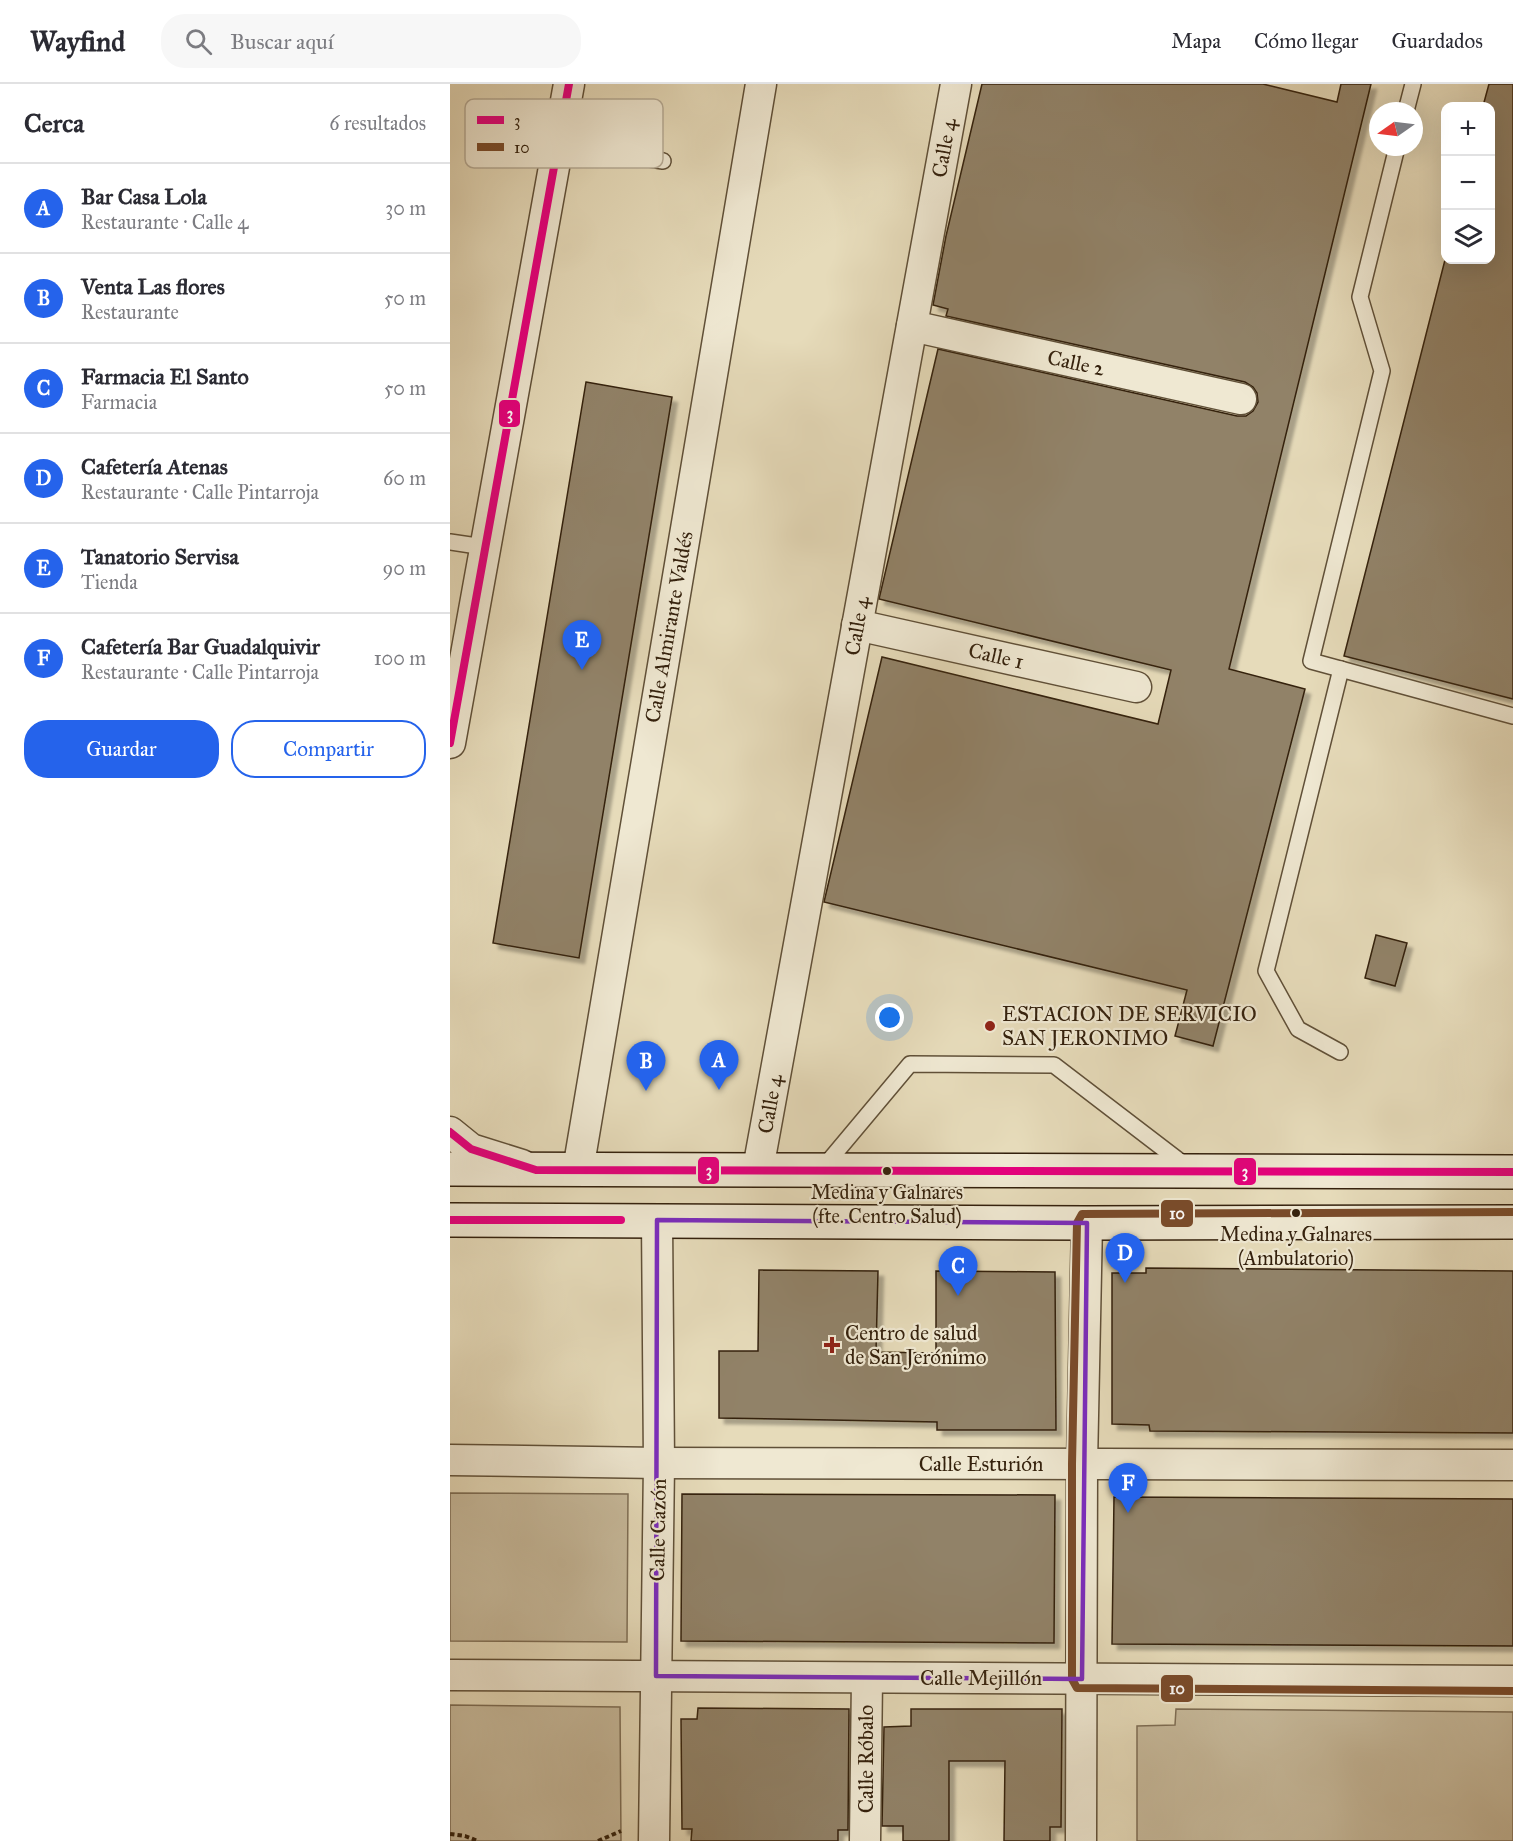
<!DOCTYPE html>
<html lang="es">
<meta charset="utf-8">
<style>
:root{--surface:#fff;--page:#f7f7f7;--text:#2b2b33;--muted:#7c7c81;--line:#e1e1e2;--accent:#2563eb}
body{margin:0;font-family:"IM FELL Great Primer",serif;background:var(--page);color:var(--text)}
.controls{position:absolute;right:18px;top:18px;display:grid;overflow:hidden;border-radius:12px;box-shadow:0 6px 24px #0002}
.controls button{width:54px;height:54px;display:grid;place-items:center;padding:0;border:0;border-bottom:2px solid var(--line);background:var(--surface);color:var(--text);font:30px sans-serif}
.compass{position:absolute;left:919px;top:18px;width:54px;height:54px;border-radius:50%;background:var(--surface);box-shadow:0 6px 24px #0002;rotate:256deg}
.you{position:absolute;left:440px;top:934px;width:21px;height:21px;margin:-15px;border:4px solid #fff;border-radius:50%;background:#1a73e8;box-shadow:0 0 0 9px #1a73e833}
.badge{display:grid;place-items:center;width:39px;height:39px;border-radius:50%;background:var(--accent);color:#fff;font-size:20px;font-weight:700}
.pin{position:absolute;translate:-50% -50px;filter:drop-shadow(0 2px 3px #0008)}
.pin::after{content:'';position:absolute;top:32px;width:21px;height:18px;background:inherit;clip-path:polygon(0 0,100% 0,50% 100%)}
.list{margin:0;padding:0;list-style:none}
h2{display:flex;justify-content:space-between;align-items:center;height:78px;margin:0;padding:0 24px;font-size:26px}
h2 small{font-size:20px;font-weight:400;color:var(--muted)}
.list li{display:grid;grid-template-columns:39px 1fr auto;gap:18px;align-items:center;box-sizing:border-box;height:90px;padding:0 24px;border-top:2px solid var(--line)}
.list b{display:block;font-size:22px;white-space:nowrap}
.list p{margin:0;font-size:20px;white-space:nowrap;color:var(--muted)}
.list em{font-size:20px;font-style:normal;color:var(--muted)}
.actions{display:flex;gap:12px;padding:18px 24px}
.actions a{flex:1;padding:14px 0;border:2px solid var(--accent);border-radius:24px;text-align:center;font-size:21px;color:var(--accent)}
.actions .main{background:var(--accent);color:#fff}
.icon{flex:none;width:33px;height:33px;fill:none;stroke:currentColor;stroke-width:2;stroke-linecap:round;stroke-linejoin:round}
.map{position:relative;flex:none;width:1063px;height:1757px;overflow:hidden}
header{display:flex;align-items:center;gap:36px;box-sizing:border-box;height:84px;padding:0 30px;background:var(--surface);border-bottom:2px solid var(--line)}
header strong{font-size:28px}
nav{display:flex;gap:33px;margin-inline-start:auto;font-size:21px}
.search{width:420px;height:54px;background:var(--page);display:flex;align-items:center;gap:15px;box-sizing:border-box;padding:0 21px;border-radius:24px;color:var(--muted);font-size:22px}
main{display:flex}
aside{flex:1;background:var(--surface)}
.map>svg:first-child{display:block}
.green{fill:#c8bb9d;stroke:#7e6e55;stroke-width:1.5}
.building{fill:#918267;stroke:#34210d;stroke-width:1.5;filter:url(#shadow)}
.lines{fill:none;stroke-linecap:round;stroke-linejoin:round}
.service-casing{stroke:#605038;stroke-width:18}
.minor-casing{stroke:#605038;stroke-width:33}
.secondary-casing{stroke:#34210d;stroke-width:36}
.path{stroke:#34210d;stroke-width:4;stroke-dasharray:4.5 3;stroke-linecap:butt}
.service{stroke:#efe8d2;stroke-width:15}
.minor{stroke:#efe8d2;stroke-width:30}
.secondary{stroke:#efe8d2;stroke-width:33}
.bus-1-casing{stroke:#efe8d2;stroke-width:12}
.bus-2-casing{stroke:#efe8d2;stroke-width:12}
.bus-1{stroke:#e5007d;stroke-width:8}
.bus-2{stroke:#7a4b2a;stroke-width:8}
.marked{fill:none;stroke:#7b2cbf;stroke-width:4.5;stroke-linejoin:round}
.poi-dot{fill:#8f2418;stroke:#efe8d2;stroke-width:2}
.bus-dot{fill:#34210d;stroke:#efe8d2;stroke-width:2}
.labels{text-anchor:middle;stroke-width:4.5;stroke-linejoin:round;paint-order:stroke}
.bus-label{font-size:20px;fill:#34210d;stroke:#efe8d2}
.street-label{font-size:21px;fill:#34210d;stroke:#efe8d2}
.poi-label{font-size:21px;fill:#34210d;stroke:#efe8d2;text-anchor:start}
.key{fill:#efe8d2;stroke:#b7ac97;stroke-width:1.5}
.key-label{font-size:16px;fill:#34210d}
.line-badge{stroke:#efe8d2;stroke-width:2}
.badge-label{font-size:16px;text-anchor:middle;font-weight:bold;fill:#fff}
</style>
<header>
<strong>Wayfind</strong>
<div class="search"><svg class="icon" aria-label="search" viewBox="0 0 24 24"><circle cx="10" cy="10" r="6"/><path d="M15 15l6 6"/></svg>Buscar aquí</div>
<nav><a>Mapa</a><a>Cómo llegar</a><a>Guardados</a></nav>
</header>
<main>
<aside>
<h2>Cerca<small>6 resultados</small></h2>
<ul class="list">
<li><span class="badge">A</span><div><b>Bar Casa Lola</b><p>Restaurante · Calle 4</p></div><em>30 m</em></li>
<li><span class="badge">B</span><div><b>Venta Las flores</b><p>Restaurante</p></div><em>50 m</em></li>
<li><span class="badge">C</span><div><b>Farmacia El Santo</b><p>Farmacia</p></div><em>50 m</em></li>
<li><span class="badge">D</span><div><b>Cafetería Atenas</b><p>Restaurante · Calle Pintarroja</p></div><em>60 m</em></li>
<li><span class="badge">E</span><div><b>Tanatorio Servisa</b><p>Tienda</p></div><em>90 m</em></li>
<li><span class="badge">F</span><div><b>Cafetería Bar Guadalquivir</b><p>Restaurante · Calle Pintarroja</p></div><em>100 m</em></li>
</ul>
<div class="actions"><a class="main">Guardar</a><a>Compartir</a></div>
</aside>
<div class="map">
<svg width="1063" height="1757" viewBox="0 0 1063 1757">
<defs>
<filter id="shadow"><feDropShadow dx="5.5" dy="5.5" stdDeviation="1.5" flood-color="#0004"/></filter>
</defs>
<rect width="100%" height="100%" fill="#e6dbba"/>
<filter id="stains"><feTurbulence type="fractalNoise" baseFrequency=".00333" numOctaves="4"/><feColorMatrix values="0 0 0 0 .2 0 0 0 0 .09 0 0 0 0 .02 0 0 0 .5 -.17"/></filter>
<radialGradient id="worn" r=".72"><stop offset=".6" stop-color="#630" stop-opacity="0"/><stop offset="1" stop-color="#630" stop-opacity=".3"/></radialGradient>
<g class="green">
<polygon points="0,1409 178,1410 177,1558 0,1557"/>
<polygon points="0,1621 170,1623 171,1757 0,1757"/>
<polygon points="726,1625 1063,1628 1063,1757 687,1757 687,1642 725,1641"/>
</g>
<g class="building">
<polygon points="532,0 813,0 887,18 891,0 921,0 779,585 855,605 763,962 725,952 737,906 374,818 432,573 708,640 721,586 429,515 488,265 787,332 796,332 803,327 808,318 807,309 803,303 795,298 496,232 498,225 483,221 496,152"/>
<polygon points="1039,0 1063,0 1063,615 894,572 996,172 996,176 1041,176 1041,22 1033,22"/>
<polygon points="136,298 222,313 129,874 43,859"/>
<polygon points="926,851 957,859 945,902 915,894"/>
<polygon points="696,1184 1063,1187 1063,1349 700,1347 699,1341 662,1340 662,1189 696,1189"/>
<polygon points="309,1186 428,1187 426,1268 486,1269 486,1187 605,1188 606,1346 487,1346 487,1338 269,1334 269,1267 308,1267"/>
<polygon points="232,1410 605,1411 604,1559 231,1557"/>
<polygon points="664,1413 1063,1415 1063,1562 662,1560"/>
<polygon points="248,1624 399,1625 398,1746 388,1746 388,1757 241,1757 242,1745 232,1745 231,1635 247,1635"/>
<polygon points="461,1625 612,1625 611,1743 600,1743 600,1757 554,1757 555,1677 499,1677 499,1757 453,1757 453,1742 432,1742 434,1643 461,1642"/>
</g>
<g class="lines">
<g class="service-casing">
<g id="service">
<polyline points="956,27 963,0"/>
<polyline points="108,61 213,77"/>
<polyline points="947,63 910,213 932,287 861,577 1063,632"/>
<polyline points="0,458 34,463"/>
<polyline points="890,968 848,945 816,887 891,585"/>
<polyline points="372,1085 460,980 604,981 736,1082"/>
</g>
</g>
<g class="minor-casing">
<g id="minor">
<polyline points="462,242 791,315"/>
<polyline points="407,541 686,603"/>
<polyline points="0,659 119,0"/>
<polyline points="0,1048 21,1065 72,1081"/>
<polyline points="308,1085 506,0"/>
<polyline points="128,1086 311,0"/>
<polyline points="0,1376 209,1379 1063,1381"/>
<polyline points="0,1591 1063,1597"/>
<polyline points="204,1757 209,1379 207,1136"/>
<polyline points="415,1757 417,1594"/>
<polyline points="631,1757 632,1380 637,1139"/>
</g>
</g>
<g class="secondary-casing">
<g id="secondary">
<polyline points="0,1085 1063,1088"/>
<polyline points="0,1136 637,1139 1063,1138"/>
</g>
</g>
<g class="path">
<polyline points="0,1750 15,1752 28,1757"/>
<polyline points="148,1757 171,1747"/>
</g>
<use href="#service" class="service"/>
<use href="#minor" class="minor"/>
<use href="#secondary" class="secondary"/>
<g class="bus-1-casing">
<g id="bus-1">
<polyline points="0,659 119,0"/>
<polyline points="0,1048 21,1065 86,1086 1063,1088"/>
<polyline points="0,1136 171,1136"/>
</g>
</g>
<g class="bus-2-casing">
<polyline id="bus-2" points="1063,1607 627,1604 622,1595 622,1380 627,1139 632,1130 1063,1128"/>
</g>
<use href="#bus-1" class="bus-1"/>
<use href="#bus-2" class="bus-2"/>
</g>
<path class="marked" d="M 207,1136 L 637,1139 L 632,1595 L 206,1592 Z"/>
<g class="poi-dot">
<circle cx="540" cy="942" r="6"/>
<path d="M379 1252h6v6h6v6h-6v6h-6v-6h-6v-6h6z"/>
</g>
<g class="bus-dot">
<circle cx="437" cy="1087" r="5"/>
<circle cx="846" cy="1129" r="5"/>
</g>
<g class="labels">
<g class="bus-label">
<text x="437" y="1115">Medina y Galnares<tspan x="437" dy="24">(fte. Centro Salud)</tspan></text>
<text x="846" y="1157">Medina y Galnares<tspan x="846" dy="24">(Ambulatorio)</tspan></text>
</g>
<g class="street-label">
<text transform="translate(494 64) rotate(-80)" y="7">Calle 4</text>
<text transform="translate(626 279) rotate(12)" y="7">Calle 2</text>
<text transform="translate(407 542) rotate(-80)" y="7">Calle 4</text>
<text transform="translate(219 543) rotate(-80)" y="7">Calle Almirante Valdés</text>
<text transform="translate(546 572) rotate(13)" y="7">Calle 1</text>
<text transform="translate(320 1020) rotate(-80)" y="7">Calle 4</text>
<text x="531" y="1387">Calle Esturión</text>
<text transform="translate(208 1446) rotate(-89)" y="7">Calle Cazón</text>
<text x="531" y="1601">Calle Mejillón</text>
<text transform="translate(416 1675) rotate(-90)" y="7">Calle Róbalo</text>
</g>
<g class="poi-label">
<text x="552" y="937">ESTACION DE SERVICIO<tspan x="552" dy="24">SAN JERONIMO</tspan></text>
<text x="395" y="1256">Centro de salud<tspan x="395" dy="24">de San Jerónimo</tspan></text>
</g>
</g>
<rect x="15" y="15" width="198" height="69" rx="9" class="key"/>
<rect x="27" y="32" width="27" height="8" fill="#e5007d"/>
<rect x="27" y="59" width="27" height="8" fill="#7a4b2a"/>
<g class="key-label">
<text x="64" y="42">3</text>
<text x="64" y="69">10</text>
</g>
<g class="line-badge">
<rect x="48" y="315" width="23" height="29" rx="6" fill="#e5007d"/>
<rect x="247" y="1072" width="23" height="29" rx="6" fill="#e5007d"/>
<rect x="783" y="1073" width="24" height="29" rx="6" fill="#e5007d"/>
<rect x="710" y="1115" width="34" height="29" rx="6" fill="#7a4b2a"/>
<rect x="710" y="1590" width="34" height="29" rx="6" fill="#7a4b2a"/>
</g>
<g class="badge-label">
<text x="60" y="335">3</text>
<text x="259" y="1092">3</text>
<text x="795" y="1093">3</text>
<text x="727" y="1135">10</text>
<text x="727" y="1610">10</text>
</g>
<rect width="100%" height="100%" filter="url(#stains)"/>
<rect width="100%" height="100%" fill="url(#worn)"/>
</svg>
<div class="controls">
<button>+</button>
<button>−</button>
<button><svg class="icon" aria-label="layers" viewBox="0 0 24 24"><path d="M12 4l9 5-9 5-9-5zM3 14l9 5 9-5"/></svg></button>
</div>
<svg class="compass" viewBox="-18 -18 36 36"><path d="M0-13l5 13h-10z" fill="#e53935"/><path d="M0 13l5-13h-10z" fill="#7c7c81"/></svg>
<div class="you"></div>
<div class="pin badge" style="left:269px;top:1006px">A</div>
<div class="pin badge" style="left:196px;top:1007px">B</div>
<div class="pin badge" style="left:508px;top:1212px">C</div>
<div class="pin badge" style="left:675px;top:1199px">D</div>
<div class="pin badge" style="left:132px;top:586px">E</div>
<div class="pin badge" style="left:678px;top:1429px">F</div>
</div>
</main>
